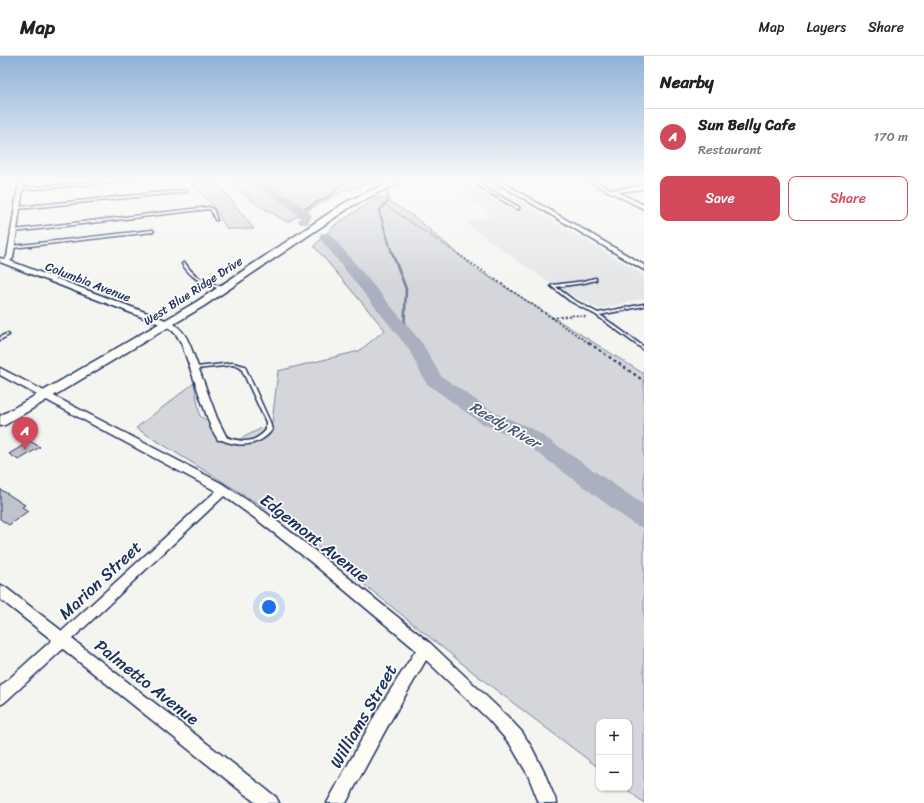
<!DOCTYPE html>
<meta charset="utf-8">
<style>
:root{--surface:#fff;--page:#f6f6f6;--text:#222;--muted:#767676;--line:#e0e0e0;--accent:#d1495b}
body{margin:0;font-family:Sriracha,sans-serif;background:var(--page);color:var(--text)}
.controls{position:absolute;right:12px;bottom:12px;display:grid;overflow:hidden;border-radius:8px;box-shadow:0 1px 3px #0004}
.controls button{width:36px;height:36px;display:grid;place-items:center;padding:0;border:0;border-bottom:1px solid var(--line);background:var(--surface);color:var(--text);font:20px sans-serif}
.you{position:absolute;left:269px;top:551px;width:14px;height:14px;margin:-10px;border:3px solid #fff;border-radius:50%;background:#1a73e8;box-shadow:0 0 0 6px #1a73e833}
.badge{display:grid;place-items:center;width:26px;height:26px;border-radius:50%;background:var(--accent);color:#fff;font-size:13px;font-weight:700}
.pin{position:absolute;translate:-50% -33px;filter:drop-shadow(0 1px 2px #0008)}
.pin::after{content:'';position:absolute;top:21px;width:14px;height:12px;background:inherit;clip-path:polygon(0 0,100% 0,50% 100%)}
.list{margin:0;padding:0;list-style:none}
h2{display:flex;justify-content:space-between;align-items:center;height:52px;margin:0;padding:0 16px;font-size:17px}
h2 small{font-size:13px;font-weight:400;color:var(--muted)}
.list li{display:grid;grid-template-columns:26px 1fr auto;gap:12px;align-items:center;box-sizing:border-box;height:56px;padding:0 16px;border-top:1px solid var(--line)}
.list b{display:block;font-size:15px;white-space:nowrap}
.list p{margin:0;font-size:13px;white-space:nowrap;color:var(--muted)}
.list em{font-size:13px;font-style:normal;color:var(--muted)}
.actions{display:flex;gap:8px;padding:12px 16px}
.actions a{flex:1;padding:9px 0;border:1px solid var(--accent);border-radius:8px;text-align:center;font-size:14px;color:var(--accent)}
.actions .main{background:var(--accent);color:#fff}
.map{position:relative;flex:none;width:644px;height:747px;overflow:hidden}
header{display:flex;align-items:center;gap:24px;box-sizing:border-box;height:56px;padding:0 20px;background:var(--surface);border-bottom:1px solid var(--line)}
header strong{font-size:19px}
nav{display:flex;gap:22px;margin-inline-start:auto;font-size:14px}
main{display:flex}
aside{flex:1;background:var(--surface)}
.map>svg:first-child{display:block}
.built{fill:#e4e5e6}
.green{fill:#d4d6db;stroke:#78829c}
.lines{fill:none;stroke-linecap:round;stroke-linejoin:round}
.stream-far1{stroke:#717c98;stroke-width:2}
.stream{stroke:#717c98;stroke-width:2.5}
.river{fill:#aab0bf;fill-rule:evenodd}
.building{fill:#bfc3cc;stroke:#1b2f5e}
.lane-casing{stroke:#1b2f5e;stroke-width:3}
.street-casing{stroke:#1b2f5e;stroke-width:3}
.secondary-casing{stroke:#1b2f5e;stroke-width:3}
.path-far2{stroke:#1b2f5e;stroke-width:1;stroke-dasharray:1.5 1.5;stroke-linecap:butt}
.path-far1{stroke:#1b2f5e;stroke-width:1.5;stroke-dasharray:2 2;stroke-linecap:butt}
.path{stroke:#1b2f5e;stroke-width:2;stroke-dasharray:3 3;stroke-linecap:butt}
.lane{fill:#fdfcf7;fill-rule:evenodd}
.street{fill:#fdfcf7;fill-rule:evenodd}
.secondary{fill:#fdfcf7;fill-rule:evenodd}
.labels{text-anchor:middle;stroke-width:3.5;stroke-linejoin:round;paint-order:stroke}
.far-street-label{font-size:12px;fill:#1b2f5e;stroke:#fdfcf7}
.water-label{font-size:15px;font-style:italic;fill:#46567b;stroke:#fdfcf7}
.near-street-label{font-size:17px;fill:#1b2f5e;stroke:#fdfcf7}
</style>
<header>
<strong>Map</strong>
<nav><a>Map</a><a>Layers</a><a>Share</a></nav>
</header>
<main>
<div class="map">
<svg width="644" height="747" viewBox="0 0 644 747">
<rect width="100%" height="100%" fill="#f4f4f1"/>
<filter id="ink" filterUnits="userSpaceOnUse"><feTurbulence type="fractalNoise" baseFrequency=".025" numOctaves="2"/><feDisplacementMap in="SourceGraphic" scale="8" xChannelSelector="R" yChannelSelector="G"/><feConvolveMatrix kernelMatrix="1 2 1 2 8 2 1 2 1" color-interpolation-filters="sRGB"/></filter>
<g filter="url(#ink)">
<polygon class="built" points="489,127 644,219 644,242 600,253 558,233 465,167 493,159 455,135"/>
<g class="green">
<polygon points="188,125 216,125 254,173 227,173 212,148"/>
<polygon points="376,125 343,135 287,166 255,147 229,125"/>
<polygon points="380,140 413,160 476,213 644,318 644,747 625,732 629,732 629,666 599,666 599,712 479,621 283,463 136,372 194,327 200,360 236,385 272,367 278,315 359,295 385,274 314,190 336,168"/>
</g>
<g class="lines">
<g class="stream-far1">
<polyline points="387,137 389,144 379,155 392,197"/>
<polyline points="301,155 329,140 343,127"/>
</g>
<polyline class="stream" points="392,196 406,233 404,277"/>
<g class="river">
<polygon points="247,125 261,125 295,145 310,157 312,160 308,168 300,168 298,165 300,161 287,149"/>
<polygon points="325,177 330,178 422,287 441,320 495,357 533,373 644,449 644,472 635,469 519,383 481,367 426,327 408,292 319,181 320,178"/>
</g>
</g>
<g class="building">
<polygon points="30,385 40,391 19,404 9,398"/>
<polygon points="0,433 25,449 22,451 28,455 9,469 0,463"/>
</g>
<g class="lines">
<g class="lane-casing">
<g id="lane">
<polygon points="113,125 131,125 21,134 20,133 21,132"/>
<polygon points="482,125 486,125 481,127 482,130 519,151 519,153 517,153 480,131 479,127"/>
<polygon points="186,134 187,135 187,136 18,153 17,152 18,151"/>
<polygon points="209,151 213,153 217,164 215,164 211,154 209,153 14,176 12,175 14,174"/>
<polygon points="152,174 154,175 153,176 12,192 10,191 12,190"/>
<path d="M 183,207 L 185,207 C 191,216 198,222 207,226 C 214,228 220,230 226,233 C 222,234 218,232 214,231 C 199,226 191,221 182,208 Z"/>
<polygon points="595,222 596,222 596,224 584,227 556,231 572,243 598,257 644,248 644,250 600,259 644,291 644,294 596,259 570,245 551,230 553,229 584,225"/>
<polygon points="6,278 8,278 9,279 0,284 0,281"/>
<path d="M 233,307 L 245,310 L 245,311 L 270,366 L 272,374 C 262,387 247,391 231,387 C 227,386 223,385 219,382 L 222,380 C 240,386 253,389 266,374 L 266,366 L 241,312 L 233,309 L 196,313 L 194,312 L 196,311 Z"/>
</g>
</g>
<g class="street-casing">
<g id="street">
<path d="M 19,125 L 24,125 L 13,202 L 10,205 L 171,266 C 181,272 186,279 190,289 L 217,362 L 227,382 L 226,384 L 218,384 L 211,372 L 182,289 C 178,280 174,274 165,270 L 0,206 L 0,202 L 4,203 L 7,201 Z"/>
<polygon points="494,125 500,125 644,209 644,214"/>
<polygon points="588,125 595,125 613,134 644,129 644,133 618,136 644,149 644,153"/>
<polygon points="0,312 221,427 265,456 319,498 430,587 508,661 522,676 532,692 544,716 557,747 539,747 528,719 510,688 489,664 426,604 391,664 346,747 327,747 379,652 416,594 311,506 256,463 224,440 72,583 276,741 279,747 256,747 63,593 5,646 0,649 0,631 52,584 0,543 0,529 5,531 62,575 216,435 0,319"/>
</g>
</g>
<g class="secondary-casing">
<polygon id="secondary" points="392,125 402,125 352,150 204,250 5,369 0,370 0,360 196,246 346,146"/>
</g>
<g class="path-far2">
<polyline points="350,125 361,133"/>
<polyline points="377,143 456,197"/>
</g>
<g class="path-far1">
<polyline points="455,196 590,288"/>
<polyline points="552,262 575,259 586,261"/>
</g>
<polyline class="path" points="589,287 644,325"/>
<use href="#lane" class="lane"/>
<use href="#street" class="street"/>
<use href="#secondary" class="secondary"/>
</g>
</g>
<linearGradient id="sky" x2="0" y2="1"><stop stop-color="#8fb2d8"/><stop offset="0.54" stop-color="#fafaf9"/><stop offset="1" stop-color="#fafaf9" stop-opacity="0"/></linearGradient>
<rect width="644" height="230" fill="url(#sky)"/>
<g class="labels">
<g class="far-street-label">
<text transform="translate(88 226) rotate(21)" y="4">Columbia Avenue</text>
<text transform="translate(193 235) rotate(-33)" y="4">West Blue Ridge Drive</text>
</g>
<g class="water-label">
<text transform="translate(505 369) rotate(30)" y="5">Reedy River</text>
</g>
<g class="near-street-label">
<text transform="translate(315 482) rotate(38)" y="6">Edgemont Avenue</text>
<text transform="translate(100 524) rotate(-43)" y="6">Marion Street</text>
<text transform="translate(147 626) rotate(38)" y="6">Palmetto Avenue</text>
<text transform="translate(363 660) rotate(-60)" y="6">Williams Street</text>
</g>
</g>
</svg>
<div class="controls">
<button>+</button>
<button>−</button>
</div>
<div class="you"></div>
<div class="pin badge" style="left:25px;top:394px">A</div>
</div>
<aside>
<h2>Nearby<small></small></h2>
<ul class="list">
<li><span class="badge">A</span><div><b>Sun Belly Cafe</b><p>Restaurant</p></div><em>170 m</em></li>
</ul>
<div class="actions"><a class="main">Save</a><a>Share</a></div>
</aside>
</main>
